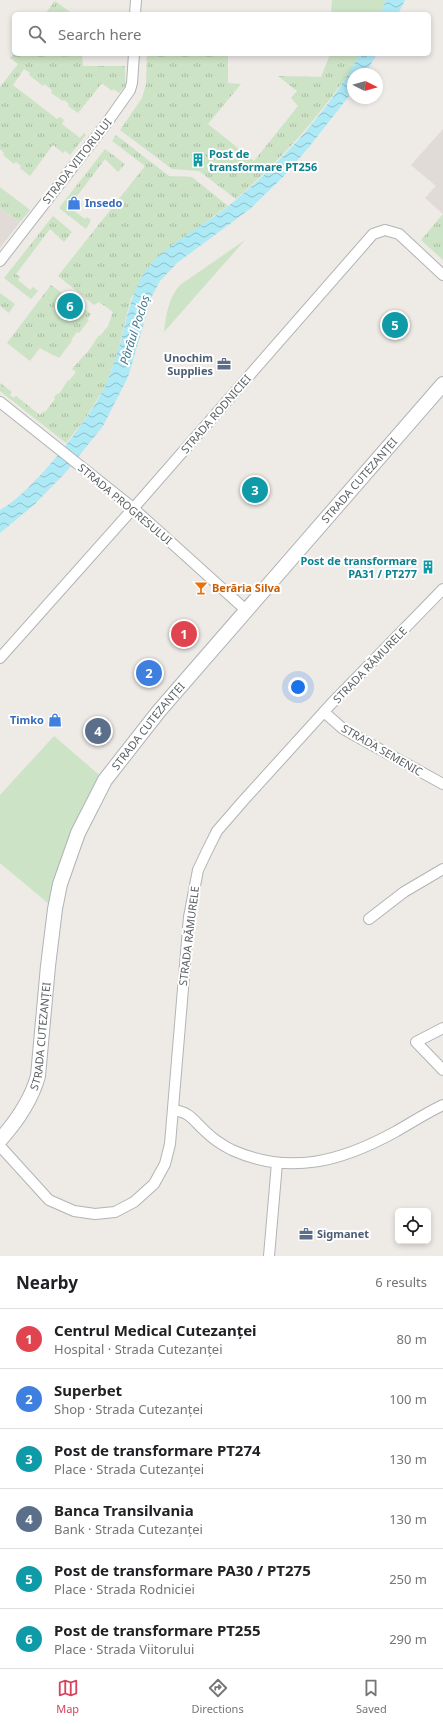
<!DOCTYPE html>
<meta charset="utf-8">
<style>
:root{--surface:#fff;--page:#f6f6f6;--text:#202124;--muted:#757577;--line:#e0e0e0;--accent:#d7435d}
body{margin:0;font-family:"Noto Sans",sans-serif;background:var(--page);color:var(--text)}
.controls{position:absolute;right:12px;bottom:12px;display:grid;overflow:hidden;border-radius:6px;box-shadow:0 2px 6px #0003}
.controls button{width:36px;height:36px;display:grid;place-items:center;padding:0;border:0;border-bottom:1px solid var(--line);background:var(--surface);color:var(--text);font:20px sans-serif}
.compass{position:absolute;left:347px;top:68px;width:36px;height:36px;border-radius:50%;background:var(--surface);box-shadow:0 2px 6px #0003;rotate:95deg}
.you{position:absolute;left:298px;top:687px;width:14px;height:14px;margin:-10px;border:3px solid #fff;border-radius:50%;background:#1a73e8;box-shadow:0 0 0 6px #1a73e833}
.badge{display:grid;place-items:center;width:26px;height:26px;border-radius:50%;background:var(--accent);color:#fff;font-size:13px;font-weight:700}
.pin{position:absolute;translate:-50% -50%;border:2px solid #fff;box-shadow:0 1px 4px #0006}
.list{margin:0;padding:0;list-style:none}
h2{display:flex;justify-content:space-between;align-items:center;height:52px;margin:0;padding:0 16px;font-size:17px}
h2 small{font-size:13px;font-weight:400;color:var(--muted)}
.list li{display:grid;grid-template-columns:26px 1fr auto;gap:12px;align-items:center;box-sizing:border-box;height:60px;padding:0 16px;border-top:1px solid var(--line)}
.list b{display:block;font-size:15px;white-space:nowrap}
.list p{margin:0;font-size:13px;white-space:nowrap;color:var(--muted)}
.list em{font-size:13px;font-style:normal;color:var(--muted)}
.icon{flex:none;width:22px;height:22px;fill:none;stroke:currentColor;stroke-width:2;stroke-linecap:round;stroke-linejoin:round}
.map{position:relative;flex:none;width:443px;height:1256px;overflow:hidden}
.search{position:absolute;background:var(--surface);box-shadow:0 2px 6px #0003;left:12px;right:12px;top:12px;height:44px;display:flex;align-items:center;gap:10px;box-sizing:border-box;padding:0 14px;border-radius:6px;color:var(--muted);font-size:15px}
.sheet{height:412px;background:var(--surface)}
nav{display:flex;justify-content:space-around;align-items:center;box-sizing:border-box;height:56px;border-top:1px solid var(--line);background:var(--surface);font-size:11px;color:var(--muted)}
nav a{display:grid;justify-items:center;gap:2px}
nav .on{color:var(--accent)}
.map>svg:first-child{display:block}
.education{fill:#e1dbd7}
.grass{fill:url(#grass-tufts)}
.green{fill:#cde3c5}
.water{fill:url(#water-waves)}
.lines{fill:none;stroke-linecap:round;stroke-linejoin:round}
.street-casing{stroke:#b1b4b6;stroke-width:12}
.secondary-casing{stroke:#b0b4b7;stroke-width:16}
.street{stroke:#fff;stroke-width:10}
.secondary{stroke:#fff;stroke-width:14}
.labels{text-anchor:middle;stroke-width:4;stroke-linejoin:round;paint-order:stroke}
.culture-label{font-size:11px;font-weight:bold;fill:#0d838f;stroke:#fff;text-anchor:start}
.street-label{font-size:11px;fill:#5d6264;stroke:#fff}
.shop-label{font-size:11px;font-weight:bold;fill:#366cbe;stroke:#fff;text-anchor:start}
.service-label{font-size:11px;font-weight:bold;fill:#4e5e75;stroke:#fff;text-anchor:end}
.food-label{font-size:11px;font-weight:bold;fill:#c56008;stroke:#fff;text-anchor:start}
.water-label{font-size:12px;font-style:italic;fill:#427a8e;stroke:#fff}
</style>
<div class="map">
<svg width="443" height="1256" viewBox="0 0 443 1256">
<defs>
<pattern id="grass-tufts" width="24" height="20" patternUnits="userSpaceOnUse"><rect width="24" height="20" fill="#cde3c5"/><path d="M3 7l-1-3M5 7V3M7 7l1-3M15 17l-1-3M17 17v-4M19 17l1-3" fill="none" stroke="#aabba4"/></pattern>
<pattern id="water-waves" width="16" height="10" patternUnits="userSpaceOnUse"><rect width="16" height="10" fill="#aee9f6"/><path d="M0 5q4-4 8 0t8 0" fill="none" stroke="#91c0cb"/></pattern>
</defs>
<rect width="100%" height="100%" fill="#eeeae6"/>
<g class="education">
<polygon points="443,129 443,214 425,198 436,186 411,165"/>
<polygon points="0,208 20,222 0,248"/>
</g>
<g class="grass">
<polygon points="55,1 73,14 45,14"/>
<polygon points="14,53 82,54 83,66 125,66 125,86 119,93 113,89 112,91 102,83 78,113 68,106 69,104 64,100 63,101 51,93 52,90 44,84 43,86 29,75 30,73 24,69 13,85 57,119 60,117 64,120 62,124 80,138 84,133 86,135 70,155 65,151 63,153 53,145 30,176 20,168 21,166 16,162 14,164 3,155 4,153 0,149 0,87 18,64 10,58"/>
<path d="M 147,54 L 228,55 L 228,83 L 241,84 L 208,124 L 254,161 L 298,106 L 291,98 L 297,91 L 278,76 L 321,77 L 329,57 L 354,66 C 318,118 284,157 236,199 L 199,171 L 172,169 L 120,130 L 142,98 L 146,84 Z"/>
<polygon points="116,135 169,176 192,177 228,206 165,251 131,298 117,354 106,385 85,419 66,443 0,391 0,383 12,392 10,395 14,398 16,396 40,415 44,411 45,412 55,399 54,397 58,393 59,394 68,380 69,381 76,372 72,369 89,350 99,335 100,336 108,326 113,312 99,302 94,305 58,276 145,166 112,141"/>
<polygon points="105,149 125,164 118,172 105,159 71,204 75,207 73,210 85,219 87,217 91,220 86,229 59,208"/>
<polygon points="0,187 30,210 20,222 0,208"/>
<polygon points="443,214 443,260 421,240"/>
<polygon points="53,216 72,232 64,242 50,229 16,274 20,277 18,280 30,290 33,287 38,291 31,299 4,278"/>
<path d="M 51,285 L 91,314 L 87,319 L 89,320 L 79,333 L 77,332 L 71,340 L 72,341 L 59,358 C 53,354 47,353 40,348 L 30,361 L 7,343 Z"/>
<polygon points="0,293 15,304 9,313 0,306"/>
</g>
<g class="green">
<polygon points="332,0 386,0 380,14 331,14"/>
<polygon points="28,54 73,54 73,57"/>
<polygon points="329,54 360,54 354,66 329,57"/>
<path d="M 245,240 L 164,332 C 166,315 168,299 180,285 Z"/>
<polygon points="54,736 105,780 55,909 0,863 0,795"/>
</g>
<g class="water">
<polygon points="386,0 405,0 398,14 380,14"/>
<path d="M 360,54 L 377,54 L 365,74 L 353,74 L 353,91 L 309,147 L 284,176 L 250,209 L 177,263 L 160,281 L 152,296 L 128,377 L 103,426 L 66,472 L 35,504 L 0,533 L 0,510 C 32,493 91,418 106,384 C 110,375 113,365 116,356 C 126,328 128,299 144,273 C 162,246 200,228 226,208 C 278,166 328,113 360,54 Z"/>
</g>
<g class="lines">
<g class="street-casing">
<g id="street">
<polyline points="135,14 136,0"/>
<polyline points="0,261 106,124 130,90 132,83 134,54"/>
<polyline points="0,402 133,508 247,611"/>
<polyline points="0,658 138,503 373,234 385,230 399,234 443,275"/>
<polyline points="324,712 342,728 354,735 443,784"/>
<polyline points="369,919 404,892 443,869"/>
<polyline points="443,1028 416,1042 443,1070"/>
<path d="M 173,1110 C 190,1112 193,1120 205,1131 C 213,1139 222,1145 232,1150 C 290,1176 342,1161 395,1132 C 411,1123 426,1113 443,1105"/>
<polyline points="0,1146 49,1200 74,1211 95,1214 115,1212 134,1202 154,1184 165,1164 170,1144 189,917 198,870 207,851 217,831 243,801 331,704 443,589"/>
<polyline points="269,1256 277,1163"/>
</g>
</g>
<g class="secondary-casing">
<g id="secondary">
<path id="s1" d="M 0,1140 C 17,1121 31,1101 38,1076 L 48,966 L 55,909 L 60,884 L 78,833 L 105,780 L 159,711 L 443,384"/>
</g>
</g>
<use href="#street" class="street"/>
<use href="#secondary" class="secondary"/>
</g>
<defs>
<g id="building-bare" transform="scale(1.08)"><path d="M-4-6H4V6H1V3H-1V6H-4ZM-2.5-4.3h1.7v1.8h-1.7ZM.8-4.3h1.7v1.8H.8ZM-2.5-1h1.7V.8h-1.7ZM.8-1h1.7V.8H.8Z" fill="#0f9aa8" stroke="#fff" stroke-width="2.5" paint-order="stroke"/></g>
<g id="shop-bare" transform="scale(1.08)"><path d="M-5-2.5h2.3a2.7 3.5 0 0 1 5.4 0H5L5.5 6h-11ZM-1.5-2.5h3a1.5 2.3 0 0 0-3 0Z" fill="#3f7fe0" stroke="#fff" stroke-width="2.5" paint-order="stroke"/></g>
<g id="office-bare" transform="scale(1.08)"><path d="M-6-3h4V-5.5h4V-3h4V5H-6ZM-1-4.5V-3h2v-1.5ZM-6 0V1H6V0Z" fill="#5c6f8a" stroke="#fff" stroke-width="2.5" paint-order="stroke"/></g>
<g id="bar-bare" transform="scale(1.08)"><path d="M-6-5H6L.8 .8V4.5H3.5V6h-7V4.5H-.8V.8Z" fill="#e8710a" stroke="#fff" stroke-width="2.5" paint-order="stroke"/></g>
</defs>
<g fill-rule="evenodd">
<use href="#building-bare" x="198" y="160"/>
<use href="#shop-bare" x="74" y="203"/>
<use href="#office-bare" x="224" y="364"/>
<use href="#building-bare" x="428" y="567"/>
<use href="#bar-bare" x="201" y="588"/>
<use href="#shop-bare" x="55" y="720"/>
<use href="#office-bare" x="306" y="1234"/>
</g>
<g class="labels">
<g class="culture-label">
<text x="209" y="158">Post de<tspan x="209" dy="13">transformare PT256</tspan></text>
<text x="417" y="565" text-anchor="end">Post de transformare<tspan x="417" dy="13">PA31 / PT277</tspan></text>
</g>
<g class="street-label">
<text transform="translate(77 161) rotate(-52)" y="4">STRADA VIITORULUI</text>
<text transform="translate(216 414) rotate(-49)" y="4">STRADA RODNICIEI</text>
<text dy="4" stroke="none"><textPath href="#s1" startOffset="775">STRADA CUTEZANȚEI</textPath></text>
<text transform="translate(125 504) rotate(40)" y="4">STRADA PROGRESULUI</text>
<text transform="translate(370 665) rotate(-46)" y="4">STRADA RĂMURELE</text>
<text dy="4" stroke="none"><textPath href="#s1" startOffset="451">STRADA CUTEZANȚEI</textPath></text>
<text transform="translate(382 750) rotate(30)" y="4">STRADA SEMENIC</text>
<text transform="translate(189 936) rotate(-83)" y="4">STRADA RĂMURELE</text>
<text dy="4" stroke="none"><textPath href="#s1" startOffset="115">STRADA CUTEZANȚEI</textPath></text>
</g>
<g class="shop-label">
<text x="85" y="207">Insedo</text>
<text x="44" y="724" text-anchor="end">Timko</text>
</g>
<g class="service-label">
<text x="213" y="362">Unochim<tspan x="213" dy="13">Supplies</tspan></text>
<text x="317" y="1238" text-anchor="start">Sigmanet</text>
</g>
<g class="food-label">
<text x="212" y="592">Berăria Silva</text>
</g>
<g class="water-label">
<text transform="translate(135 330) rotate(-72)" y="4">Pârâul Pocloș</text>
</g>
</g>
</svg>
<div class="controls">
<button><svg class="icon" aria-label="locate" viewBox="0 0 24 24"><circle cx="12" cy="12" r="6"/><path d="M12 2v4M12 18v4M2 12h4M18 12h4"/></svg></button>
</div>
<svg class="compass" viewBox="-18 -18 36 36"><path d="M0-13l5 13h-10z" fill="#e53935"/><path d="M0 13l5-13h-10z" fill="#757577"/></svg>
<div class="you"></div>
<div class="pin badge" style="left:184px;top:634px;background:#e0444e">1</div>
<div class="pin badge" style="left:149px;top:673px;background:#3f7fe0">2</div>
<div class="pin badge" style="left:255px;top:490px;background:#0f9aa8">3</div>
<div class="pin badge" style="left:98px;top:731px;background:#5c6f8a">4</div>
<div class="pin badge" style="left:395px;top:325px;background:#0f9aa8">5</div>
<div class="pin badge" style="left:70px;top:306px;background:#0f9aa8">6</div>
<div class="search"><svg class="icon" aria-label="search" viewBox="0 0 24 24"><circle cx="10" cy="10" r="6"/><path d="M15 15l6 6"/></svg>Search here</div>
</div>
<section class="sheet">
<h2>Nearby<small>6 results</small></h2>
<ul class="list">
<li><span class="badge" style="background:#e0444e">1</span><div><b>Centrul Medical Cutezanței</b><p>Hospital · Strada Cutezanței</p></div><em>80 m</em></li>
<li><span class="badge" style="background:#3f7fe0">2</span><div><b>Superbet</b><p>Shop · Strada Cutezanței</p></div><em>100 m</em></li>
<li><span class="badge" style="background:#0f9aa8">3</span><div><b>Post de transformare PT274</b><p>Place · Strada Cutezanței</p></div><em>130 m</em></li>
<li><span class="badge" style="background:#5c6f8a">4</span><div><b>Banca Transilvania</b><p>Bank · Strada Cutezanței</p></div><em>130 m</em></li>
<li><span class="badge" style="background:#0f9aa8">5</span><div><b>Post de transformare PA30 / PT275</b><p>Place · Strada Rodniciei</p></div><em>250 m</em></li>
<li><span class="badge" style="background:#0f9aa8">6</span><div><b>Post de transformare PT255</b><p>Place · Strada Viitorului</p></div><em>290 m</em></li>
</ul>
</section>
<nav>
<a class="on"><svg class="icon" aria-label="map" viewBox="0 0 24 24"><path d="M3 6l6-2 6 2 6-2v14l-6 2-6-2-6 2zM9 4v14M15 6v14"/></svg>Map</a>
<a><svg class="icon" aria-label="directions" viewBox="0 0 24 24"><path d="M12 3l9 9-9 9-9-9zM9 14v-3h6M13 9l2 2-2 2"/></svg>Directions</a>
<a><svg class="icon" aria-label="saved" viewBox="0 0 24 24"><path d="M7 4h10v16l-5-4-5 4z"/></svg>Saved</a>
</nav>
